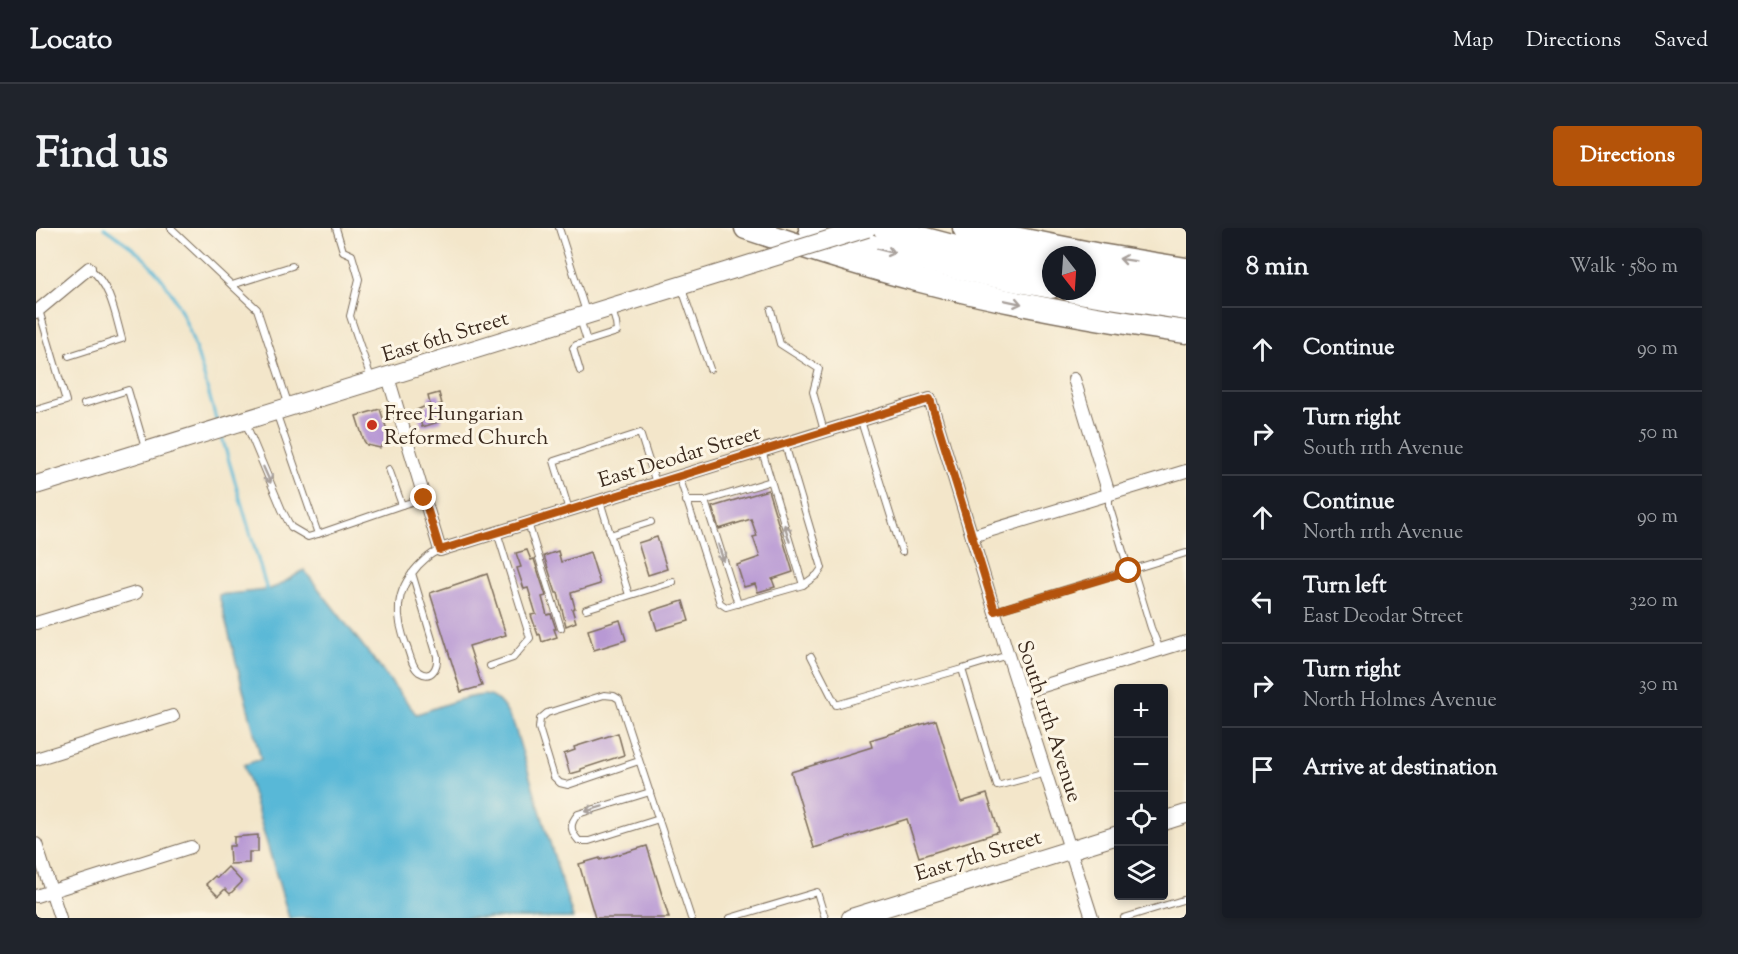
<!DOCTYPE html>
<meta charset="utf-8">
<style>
:root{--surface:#171b24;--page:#20242c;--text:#f1f3f6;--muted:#9ea1a6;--line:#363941;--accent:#b45309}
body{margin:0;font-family:"Sorts Mill Goudy",serif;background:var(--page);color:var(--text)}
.controls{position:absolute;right:18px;bottom:18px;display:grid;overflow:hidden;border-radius:6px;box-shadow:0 3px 9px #0003}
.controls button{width:54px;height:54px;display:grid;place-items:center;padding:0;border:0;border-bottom:2px solid var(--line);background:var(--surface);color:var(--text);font:30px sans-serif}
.compass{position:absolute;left:1006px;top:18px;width:54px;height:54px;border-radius:50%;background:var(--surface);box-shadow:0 3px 9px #0003;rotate:163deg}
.stop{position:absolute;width:18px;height:18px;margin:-14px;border:4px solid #b45309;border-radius:50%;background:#fff}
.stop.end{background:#b45309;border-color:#fff;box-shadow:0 2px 6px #0008}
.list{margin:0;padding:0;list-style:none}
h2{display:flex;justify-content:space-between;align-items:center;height:78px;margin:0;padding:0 24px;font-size:26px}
h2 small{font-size:20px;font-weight:400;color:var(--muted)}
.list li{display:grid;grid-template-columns:39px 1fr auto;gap:18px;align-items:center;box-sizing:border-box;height:84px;padding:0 24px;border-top:2px solid var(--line)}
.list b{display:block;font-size:22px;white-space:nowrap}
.list p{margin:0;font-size:20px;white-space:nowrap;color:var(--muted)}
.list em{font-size:20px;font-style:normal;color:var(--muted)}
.icon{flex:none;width:33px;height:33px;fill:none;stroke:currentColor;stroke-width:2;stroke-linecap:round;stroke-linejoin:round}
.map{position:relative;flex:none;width:1150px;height:690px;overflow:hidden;border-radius:6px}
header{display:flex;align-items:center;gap:36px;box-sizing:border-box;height:84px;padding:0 30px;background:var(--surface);border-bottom:2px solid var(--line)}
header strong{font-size:28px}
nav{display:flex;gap:33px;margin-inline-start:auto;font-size:21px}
.intro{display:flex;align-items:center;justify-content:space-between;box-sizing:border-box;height:144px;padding:0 36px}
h1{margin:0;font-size:42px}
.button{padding:15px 27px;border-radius:6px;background:var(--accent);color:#fff;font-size:21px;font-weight:700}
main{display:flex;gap:36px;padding:0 36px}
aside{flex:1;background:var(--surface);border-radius:6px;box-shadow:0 3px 9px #0003}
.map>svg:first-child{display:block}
.water{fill:#59b8d7;stroke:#4a717a;stroke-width:1.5}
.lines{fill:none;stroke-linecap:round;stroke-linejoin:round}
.stream{stroke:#59b8d7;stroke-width:3}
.building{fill:#b899d4}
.lane-casing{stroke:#7b6c5a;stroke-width:8}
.street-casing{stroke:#7b6c5a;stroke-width:14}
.secondary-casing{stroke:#7b6c5a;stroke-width:20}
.highway-casing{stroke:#7b6c5a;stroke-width:25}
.lane{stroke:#fff;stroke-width:6}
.street{stroke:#fff;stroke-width:12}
.secondary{stroke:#fff;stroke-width:18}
.highway{stroke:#fff;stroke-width:22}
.secondary-bridge-casing{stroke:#7b6c5a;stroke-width:20;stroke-linecap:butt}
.secondary-bridge{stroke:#fff;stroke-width:18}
.oneway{stroke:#a79f9a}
.route{stroke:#b45309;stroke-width:8}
.poi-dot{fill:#c8321e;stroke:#fcf5e5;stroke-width:2}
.labels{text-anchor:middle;stroke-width:6;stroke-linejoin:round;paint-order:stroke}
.street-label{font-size:21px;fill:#3b2a1e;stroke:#fcf5e5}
.poi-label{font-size:21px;fill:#3b2a1e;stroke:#fcf5e5;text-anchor:start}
</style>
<header>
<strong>Locato</strong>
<nav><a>Map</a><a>Directions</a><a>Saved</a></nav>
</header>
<div class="intro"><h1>Find us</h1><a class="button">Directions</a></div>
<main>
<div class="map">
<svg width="1150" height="690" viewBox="0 0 1150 690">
<rect width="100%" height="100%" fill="#fcf5e5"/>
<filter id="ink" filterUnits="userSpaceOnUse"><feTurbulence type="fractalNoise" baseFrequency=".0167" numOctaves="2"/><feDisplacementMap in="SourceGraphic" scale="12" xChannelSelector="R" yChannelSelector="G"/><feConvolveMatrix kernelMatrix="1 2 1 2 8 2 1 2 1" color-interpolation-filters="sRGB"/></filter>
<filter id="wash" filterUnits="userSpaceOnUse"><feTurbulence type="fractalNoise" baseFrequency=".008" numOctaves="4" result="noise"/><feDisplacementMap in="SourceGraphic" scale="24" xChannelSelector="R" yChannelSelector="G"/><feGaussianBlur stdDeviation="1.35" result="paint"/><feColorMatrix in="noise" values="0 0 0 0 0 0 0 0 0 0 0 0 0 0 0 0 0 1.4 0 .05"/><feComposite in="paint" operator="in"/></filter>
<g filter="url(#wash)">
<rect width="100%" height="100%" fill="#f3e6ca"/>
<path class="water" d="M 268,342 L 380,486 C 396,482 440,463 454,468 C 466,472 472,487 478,497 L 537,690 L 253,690 L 208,537 L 225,531 L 183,367 L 231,362 L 242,358 Z"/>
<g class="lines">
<g class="stream">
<path d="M 68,0 C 86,12 104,24 118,41 C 155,83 165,142 181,194"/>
<polyline points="185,206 231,362"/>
</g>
</g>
<g id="blocks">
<g class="building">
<polygon points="403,165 406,176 402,177 406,193 386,199 381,182 394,176 392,168"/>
<polygon points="344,181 352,205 351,212 344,220 331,217 328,213 320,188"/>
<polygon points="732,262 757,344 736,351 739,359 722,364 719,356 708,359 701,337 724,329 717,309 721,308 715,291 683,301 676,279"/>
<polygon points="621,309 631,341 612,347 602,315"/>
<polygon points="491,322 495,332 498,331 510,368 506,369 511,387 515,386 520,401 518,401 521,409 506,414 504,406 502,407 495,387 500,386 492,360 488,361 481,340 485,339 480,325"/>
<polygon points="522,323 525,334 554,324 564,356 535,365 539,380 536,381 540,394 530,398 522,365 520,365 508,328"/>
<polygon points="451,346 470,407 433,418 446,458 425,464 394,365"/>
<polygon points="647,373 653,393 621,402 615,383"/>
<polygon points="584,392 590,412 558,422 552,402"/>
<polygon points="900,492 925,574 951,566 963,604 883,629 871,591 778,620 755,544 836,519 834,512"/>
<polygon points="582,505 588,527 545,541 545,543 534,546 528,526 539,522 538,519"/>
<polygon points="222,607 222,624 213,624 213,635 194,636 193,618 198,618 198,609"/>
<polygon points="611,618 633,690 559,690 543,636 564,630 564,632"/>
<polygon points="192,639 206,654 194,666 189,661 182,668 170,656 179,648 181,650"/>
</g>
</g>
</g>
<g filter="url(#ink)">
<use href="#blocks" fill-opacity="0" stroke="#7b6c5a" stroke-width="1.5"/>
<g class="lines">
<g class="lane-casing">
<g id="lane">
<polyline points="135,0 221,81 252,175"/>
<polyline points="300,0 307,23 316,27 323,51 314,88 335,150"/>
<polyline points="523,0 550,84"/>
<polyline points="196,57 256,38"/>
<polyline points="646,61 674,141"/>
<polyline points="735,82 744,116 783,141 777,164 788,203"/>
<polyline points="544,91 551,113"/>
<path d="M 33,128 L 86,111 C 79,86 75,57 53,40"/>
<polyline points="544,143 537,120 540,117 581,104 580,95 576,81"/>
<polyline points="48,176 92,162 109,220"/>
<polyline points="0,182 30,173 3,82"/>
<polyline points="825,193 866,324"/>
<polyline points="210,196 246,282 255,299 272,309 282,306 240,184"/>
<polyline points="726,223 767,357"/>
<polyline points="643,248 684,375 690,379 767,357 781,347 786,340 749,216"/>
<polyline points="1073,266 1073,277 1093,343"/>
<polyline points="564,273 593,367"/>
<polyline points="650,273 669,273 735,253"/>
<polyline points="669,273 702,376"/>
<polyline points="366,277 388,270"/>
<polyline points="533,282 518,233 604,205 620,255"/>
<polyline points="492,295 525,400"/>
<polyline points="282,306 366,277 353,241"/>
<polyline points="574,307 615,294"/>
<polyline points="1097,341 1115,400 1124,422"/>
<path d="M 376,345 L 401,428 C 402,439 396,452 383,444 C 376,439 374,427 371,419 C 359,389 358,364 382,338 C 389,331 394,326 404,322"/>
<polyline points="550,381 637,354"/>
<polyline points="959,383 1150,325"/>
<polyline points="972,427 926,441 958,548 961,558 1010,545"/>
<polyline points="775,428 800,477 926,441"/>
<polyline points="454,438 477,430 494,410 461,304"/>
<polyline points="603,533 532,557 524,555 518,549 503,500 504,491 511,485 568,467 578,468 583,471 655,690"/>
<path d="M 614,564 L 542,586 C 533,596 534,603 543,613 L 553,613 L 623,591"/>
<polyline points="694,690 781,664 789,690"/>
<polyline points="1088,690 1150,671"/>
</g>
</g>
<g class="street-casing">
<g id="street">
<polyline points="0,84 53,40"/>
<polyline points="352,149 404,322 894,171 972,427 1056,690"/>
<polyline points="1038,151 1073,266"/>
<polyline points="936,308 1150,243"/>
<polyline points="0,395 100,365"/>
<polyline points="984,465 1150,414"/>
<polyline points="0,531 137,488"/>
<polyline points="0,616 24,690"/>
<polyline points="0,668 155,619"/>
</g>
</g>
<g class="secondary-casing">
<g id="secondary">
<polyline points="0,257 731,31"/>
<polyline points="1128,593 1150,586"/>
<polyline points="815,690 1082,607"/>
</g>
</g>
<g class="highway-casing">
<g id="highway">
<path d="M 710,0 C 767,19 823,37 881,52 C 969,75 1060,91 1150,104"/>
<path d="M 774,0 C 853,24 934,45 1015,59"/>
<polyline points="848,0 931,22 1015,39"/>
<polyline points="928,0 1064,27 1150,41"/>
<polyline points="1051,46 1150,61"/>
<polyline points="1036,63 1150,81"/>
</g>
</g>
<use href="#lane" class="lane"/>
<use href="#street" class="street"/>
<use href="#secondary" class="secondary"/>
<use href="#highway" class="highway"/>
<g class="secondary-bridge-casing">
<polyline id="secondary-bridge" points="731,31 831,0"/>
</g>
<use href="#secondary-bridge" class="secondary-bridge"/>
</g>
<defs><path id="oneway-shaft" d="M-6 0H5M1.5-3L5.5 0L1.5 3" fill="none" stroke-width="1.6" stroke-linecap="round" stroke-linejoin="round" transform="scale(1.5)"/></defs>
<g class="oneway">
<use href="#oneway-shaft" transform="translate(850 23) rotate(14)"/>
<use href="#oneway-shaft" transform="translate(1092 32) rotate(-171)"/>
<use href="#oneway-shaft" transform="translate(977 74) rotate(12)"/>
<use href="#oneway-shaft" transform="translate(231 247) rotate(66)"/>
<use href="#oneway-shaft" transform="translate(751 305) rotate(-107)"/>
<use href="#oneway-shaft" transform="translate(685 325) rotate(72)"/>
<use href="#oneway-shaft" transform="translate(558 581) rotate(163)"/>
</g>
</g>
<g class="lines" filter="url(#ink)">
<polyline class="route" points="388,270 404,322 894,171 959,383 1093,343"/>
</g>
<circle class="poi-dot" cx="336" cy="197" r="6"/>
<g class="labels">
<g class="street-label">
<text transform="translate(409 108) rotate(-17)" y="7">East 6th Street</text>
<text transform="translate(643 228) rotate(-17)" y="7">East Deodar Street</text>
<text transform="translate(1014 493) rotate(72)" y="7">South 11th Avenue</text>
<text transform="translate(942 627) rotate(-17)" y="7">East 7th Street</text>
</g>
<g class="poi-label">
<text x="348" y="192">Free Hungarian<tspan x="348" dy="24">Reformed Church</tspan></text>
</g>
</g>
</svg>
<div class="controls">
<button>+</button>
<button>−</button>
<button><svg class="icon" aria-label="locate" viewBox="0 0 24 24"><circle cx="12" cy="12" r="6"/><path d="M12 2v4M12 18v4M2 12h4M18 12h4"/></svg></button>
<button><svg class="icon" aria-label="layers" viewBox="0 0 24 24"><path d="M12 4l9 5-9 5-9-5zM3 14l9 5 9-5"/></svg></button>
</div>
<svg class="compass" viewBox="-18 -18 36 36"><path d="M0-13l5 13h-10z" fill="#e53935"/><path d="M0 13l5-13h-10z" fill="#9ea1a6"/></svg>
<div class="stop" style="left:1093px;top:343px"></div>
<div class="stop end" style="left:388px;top:270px"></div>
</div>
<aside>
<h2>8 min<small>Walk · 580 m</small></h2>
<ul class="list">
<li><svg class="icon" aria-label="ahead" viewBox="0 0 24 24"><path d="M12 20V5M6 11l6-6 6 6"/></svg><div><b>Continue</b></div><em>90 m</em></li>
<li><svg class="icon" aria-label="right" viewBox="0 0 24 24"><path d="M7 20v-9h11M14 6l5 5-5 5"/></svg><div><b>Turn right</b><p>South 11th Avenue</p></div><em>50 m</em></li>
<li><svg class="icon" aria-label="ahead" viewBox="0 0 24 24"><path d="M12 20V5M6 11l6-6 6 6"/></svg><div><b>Continue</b><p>North 11th Avenue</p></div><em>90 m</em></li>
<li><svg class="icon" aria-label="left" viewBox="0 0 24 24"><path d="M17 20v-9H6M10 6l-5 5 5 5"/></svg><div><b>Turn left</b><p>East Deodar Street</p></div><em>320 m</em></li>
<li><svg class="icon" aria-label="right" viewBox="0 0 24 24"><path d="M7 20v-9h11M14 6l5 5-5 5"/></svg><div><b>Turn right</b><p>North Holmes Avenue</p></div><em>30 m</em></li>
<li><svg class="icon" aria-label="arrive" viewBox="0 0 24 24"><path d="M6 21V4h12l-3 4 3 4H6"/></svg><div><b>Arrive at destination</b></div></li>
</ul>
</aside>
</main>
